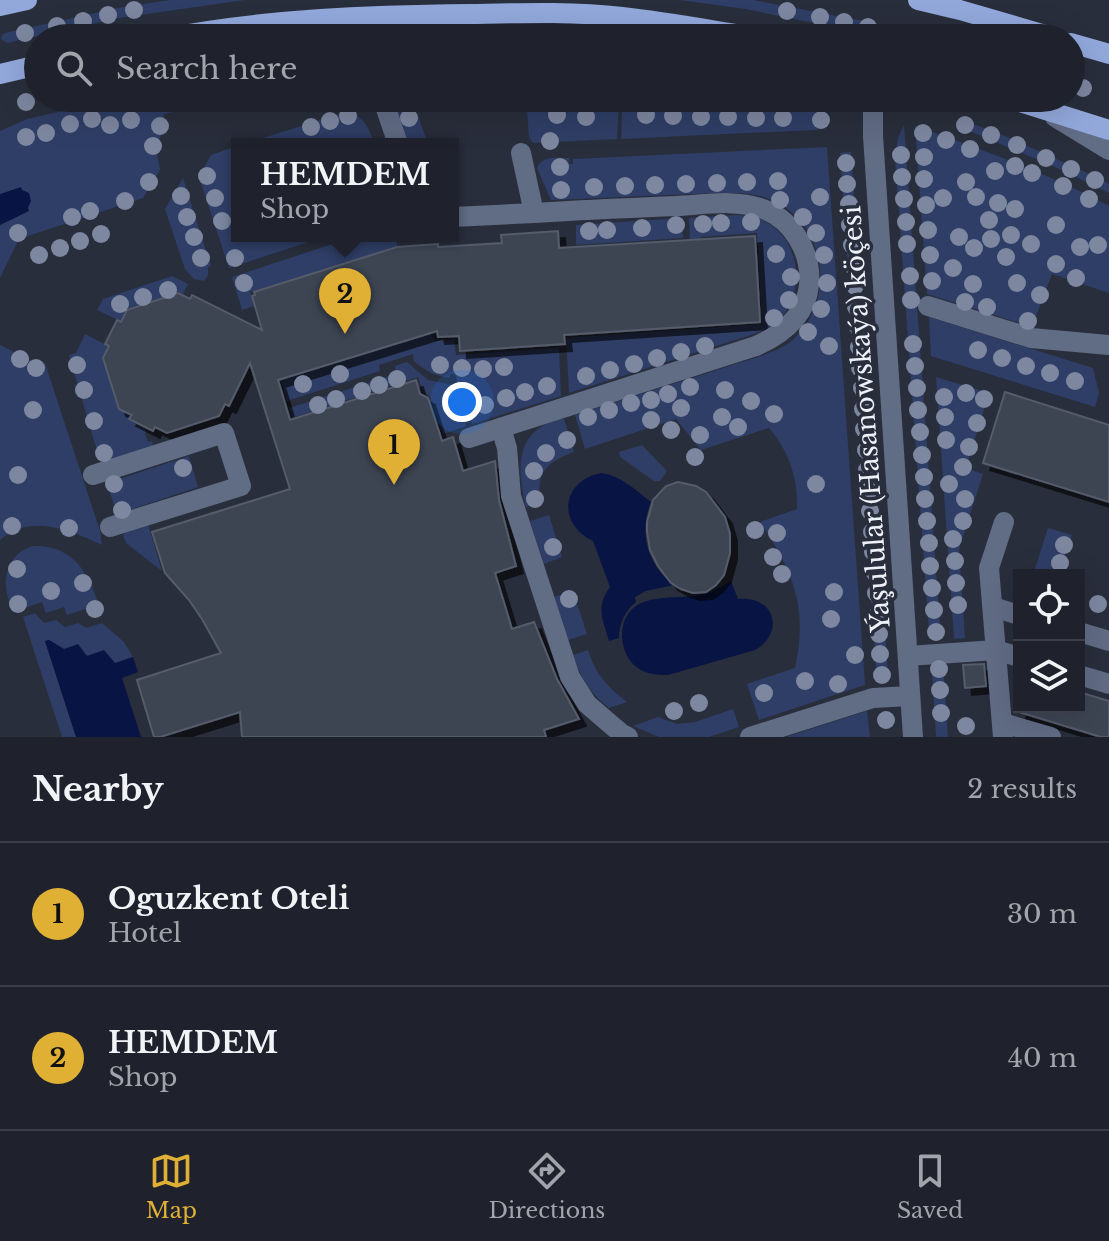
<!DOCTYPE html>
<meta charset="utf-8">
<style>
:root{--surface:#1f222d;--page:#2c2f39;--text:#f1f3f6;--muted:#a1a4aa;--line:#3c3f49;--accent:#dfb034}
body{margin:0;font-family:"Libre Baskerville",serif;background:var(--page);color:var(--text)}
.controls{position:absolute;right:24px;bottom:24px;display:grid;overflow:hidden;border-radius:0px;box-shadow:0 8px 32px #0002}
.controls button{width:72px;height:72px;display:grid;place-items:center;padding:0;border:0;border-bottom:2px solid var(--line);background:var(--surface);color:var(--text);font:40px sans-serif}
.you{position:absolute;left:462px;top:402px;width:28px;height:28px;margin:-20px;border:6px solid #fff;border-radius:50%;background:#1a73e8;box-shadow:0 0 0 12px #1a73e833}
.badge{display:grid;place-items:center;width:52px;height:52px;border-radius:50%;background:var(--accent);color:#111;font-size:26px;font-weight:700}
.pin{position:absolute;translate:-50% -66px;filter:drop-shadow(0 2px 4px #0008)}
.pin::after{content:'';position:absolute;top:42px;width:28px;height:24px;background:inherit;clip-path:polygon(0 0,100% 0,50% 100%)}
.popup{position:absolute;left:231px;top:138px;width:228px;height:104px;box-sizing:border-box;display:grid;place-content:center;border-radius:0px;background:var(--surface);filter:drop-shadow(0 2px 6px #0005);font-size:26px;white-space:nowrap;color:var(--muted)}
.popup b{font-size:30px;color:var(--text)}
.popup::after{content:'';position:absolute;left:50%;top:100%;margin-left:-16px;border:16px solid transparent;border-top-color:var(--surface)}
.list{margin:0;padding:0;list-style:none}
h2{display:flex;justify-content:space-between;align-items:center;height:104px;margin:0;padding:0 32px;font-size:34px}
h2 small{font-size:26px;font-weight:400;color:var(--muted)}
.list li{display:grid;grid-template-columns:52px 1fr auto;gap:24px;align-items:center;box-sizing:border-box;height:144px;padding:0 32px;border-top:2px solid var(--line)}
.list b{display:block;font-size:30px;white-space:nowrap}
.list p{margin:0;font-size:26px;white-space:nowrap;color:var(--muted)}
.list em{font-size:26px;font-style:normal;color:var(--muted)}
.icon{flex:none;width:44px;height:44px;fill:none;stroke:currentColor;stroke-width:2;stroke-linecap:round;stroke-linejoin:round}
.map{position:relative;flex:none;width:1109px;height:737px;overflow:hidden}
.search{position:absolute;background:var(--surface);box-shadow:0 8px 32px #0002;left:24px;right:24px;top:24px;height:88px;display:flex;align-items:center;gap:20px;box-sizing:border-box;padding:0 28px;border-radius:44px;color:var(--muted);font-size:30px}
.sheet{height:392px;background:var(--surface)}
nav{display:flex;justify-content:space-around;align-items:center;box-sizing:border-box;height:112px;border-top:2px solid var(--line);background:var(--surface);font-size:22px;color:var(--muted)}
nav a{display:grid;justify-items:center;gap:4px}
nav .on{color:var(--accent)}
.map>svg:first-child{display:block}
.green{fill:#2f3e66}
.water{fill:#071444}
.building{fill:#3d4453;stroke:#555b6b;stroke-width:2;filter:url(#shadow)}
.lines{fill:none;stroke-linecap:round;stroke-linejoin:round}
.minor{stroke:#616c85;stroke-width:20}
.major{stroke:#92a8db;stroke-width:20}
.tree{fill:#7d87a0}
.labels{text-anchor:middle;stroke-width:7;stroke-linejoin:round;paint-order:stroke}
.street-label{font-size:26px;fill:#ecf1fa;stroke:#292e3c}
</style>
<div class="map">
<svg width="1109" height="737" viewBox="0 0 1109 737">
<defs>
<filter id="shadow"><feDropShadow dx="7" dy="7" stdDeviation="0" flood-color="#0009"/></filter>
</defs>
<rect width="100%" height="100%" fill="#292e3c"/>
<g class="green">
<polygon points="170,0 245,0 119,18 7,43 1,39 2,35 5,33 118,8"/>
<polygon points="680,0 753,0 864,21 930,38 889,38 745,9"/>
<polygon points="119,98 295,98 183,110 164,114 164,128 156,147 160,170 143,198 19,239 0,278 0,131 27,119"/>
<polygon points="526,98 615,98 615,104 619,104 617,139 533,143 529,137"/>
<polygon points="627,98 804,98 822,102 824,119 827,126 815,130 621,139 622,104 626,105"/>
<polygon points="399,109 416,110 428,144 407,144 397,111"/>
<path d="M 346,112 C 364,115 369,128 374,144 L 244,144 Z"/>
<polygon points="960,119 1010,138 1096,177 1109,184 1109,193 1057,168 958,126"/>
<polygon points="904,125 941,640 932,636 929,631 895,158 898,138"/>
<path d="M 915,126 C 981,149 1047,173 1109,206 L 1109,293 L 1052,274 L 1032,327 L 927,294 Z"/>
<polygon points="237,146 237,236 327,236 229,268 199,177 211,155"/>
<path d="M 827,147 L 865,685 L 759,720 L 747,684 L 795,668 C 808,608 794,572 760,522 L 797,509 C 798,477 789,452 769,428 L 701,450 L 676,419 L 585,449 L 575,415 L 761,356 C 770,352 781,349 789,343 C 838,304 828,223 770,199 C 752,192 733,193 715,193 L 551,200 L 537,168 C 542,155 557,158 569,158 L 569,164 L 573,164 L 573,159 Z"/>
<polygon points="851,152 888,675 885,680 877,683 840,153"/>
<polygon points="183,178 211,266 208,267 208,275 204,281 194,279 185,269 165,209"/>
<path d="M 737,215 C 746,216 754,216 762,220 C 799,236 807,288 781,318 C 774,326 763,330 754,334 L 569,393 L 566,338 L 762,324 L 757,233 L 701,237 L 701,244 L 690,245 L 689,218 Z"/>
<polygon points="682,218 683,238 576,245 576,225"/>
<polygon points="357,236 396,236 398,254 378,256 376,253 250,292 254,306 242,310 232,277"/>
<polygon points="172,276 188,284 183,294 177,292 127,309 120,321 97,310 103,299"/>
<polygon points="929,317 1093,368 1099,393 1095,407 931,356"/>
<path d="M 425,326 L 435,341 L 454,340 L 456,355 L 559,348 L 561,396 L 472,424 L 455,374 L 450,374 L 450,378 C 435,376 425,371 414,361 L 413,354 L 379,365 L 380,371 L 287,401 L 281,381 L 404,342 L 404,328 Z"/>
<polygon points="85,334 108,346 102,358 119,409 131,416 129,420 147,429 145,434 148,442 152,441 154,450 108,460 99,458 69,355 76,353"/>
<path d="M 0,345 L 40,365 L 45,363 L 100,531 L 102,545 C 69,530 31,513 0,540 Z"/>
<polygon points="407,362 428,380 452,385 466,426 443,434 430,396 423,392 418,377 292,418 289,408 396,374 395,366"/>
<polygon points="936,377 989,393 966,468 983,474 959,549 965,638 954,639"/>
<path d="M 558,419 L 564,419 L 574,452 C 547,462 535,472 541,503 L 526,507 C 518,470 513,433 558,419 Z"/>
<polygon points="642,445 667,471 660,481 654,481 620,457 619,452"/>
<polygon points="189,456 198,487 117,514 107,483"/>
<polygon points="549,515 562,557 544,564 530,521"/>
<polygon points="147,521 162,571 126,543 123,535 129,528"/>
<polygon points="1048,528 1072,535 1059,575 1033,575"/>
<path d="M 33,546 C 78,545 90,578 102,614 L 92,617 L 85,609 L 67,615 L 64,607 L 46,613 L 42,602 L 13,612 C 11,604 6,595 6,586 C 5,567 15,551 33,546 Z"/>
<polygon points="573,591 587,634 568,640 554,597"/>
<polygon points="35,613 44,623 56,620 65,627 78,623 86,628 102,623 124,642 133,657 115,663 64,649 49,640 45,641 76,737 62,737 23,617"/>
<path d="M 588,650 C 596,675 607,686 627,702 L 609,708 C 591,694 580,677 573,655 Z"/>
<polygon points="943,661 948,737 936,737 932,672 936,664"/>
<polygon points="733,709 739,727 709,737 659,737 633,726 658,717 677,724 695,722"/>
<polygon points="867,711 870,737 786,737"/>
</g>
<g class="water">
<polygon points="21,187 22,190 29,193 31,201 28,208 29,211 0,225 0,194"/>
<path d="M 601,473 C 622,476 635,490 651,502 C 638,532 648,566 674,585 L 646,591 L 635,597 L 636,602 C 625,611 619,623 619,638 L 609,641 C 603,619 595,608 610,587 L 593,541 C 557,524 561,481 601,473 Z"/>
<path d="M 731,581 L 738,599 C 774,595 786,632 755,650 L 668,675 C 655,675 643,674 633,664 C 626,656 622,646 622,635 C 624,592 667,599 696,596 C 710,594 720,588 731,581 Z"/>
<polygon points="49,640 64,649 78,644 87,656 104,650 115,663 133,657 138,672 122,678 141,737 76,737 45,641"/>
</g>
<g class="building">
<polygon points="558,231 559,248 755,236 760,322 564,335 565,344 460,351 459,336 438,337 437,331 278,380 290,420 416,380 420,394 428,398 442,441 453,437 463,471 495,461 499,500 516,566 495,573 512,629 534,622 557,679 579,719 544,730 546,737 242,737 240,712 160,737 154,737 137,680 221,653 202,619 189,600 165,573 152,532 290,489 250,363 229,406 225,404 219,416 167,433 155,427 153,431 129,419 132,415 119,409 103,358 109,346 105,344 117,320 121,322 127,310 178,293 190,299 192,295 262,330 252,296 255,295 254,292 397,247 438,244 438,247 502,243 501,235"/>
<polygon points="1005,392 1109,425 1109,502 983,463"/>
<polygon points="678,482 696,486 706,492 725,517 730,534 730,553 724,575 716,585 706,592 693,593 681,589 671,583 658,566 650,550 647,532 647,522 653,500 666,486"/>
<polygon points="984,664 986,686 965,688 963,665"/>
<polygon points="1079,692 1109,701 1109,737 1101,737 1019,712 1020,707 1079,707"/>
</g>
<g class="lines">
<g class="minor">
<polyline points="873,98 873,136 913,737"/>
<polyline points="383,100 398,144"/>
<polyline points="1055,117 1109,150"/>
<polyline points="453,217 534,213 521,153"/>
<polyline points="928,306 1031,338 1109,345"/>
<polyline points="501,428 507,448 511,496 570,677 587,704 622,734 628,737"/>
<path d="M 469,438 L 756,346 C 783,334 806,316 809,285 C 812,252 792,218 760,208 C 734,199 702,205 675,206 C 628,208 581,210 534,213"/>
<polyline points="93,475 224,433 241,486 110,527"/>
<polyline points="993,607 1019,615"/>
<polyline points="1079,632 1109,641"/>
<polyline points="908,656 996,650 1019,657"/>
<polyline points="1079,675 1109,684"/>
<polyline points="1003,723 1051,737"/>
<polyline points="750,737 873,698 910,696"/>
<polyline points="1003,737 989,568 1004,522"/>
</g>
<g class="major">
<polyline points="918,0 960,10 1056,38"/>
<polyline points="0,6 27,0"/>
<path d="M 166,38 C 266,19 368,15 470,14 C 520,13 572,11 622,17 C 668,22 715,31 761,38"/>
<polyline points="1071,43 1109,54"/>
<polyline points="0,74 38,65"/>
<polyline points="1007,98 1109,130"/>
</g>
</g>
<g class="tree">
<circle cx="134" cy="10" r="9"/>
<circle cx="787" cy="11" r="9"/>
<circle cx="108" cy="15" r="9"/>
<circle cx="820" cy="17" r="9"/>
<circle cx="83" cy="21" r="9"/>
<circle cx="844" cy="22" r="9"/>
<circle cx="57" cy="26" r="9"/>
<circle cx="868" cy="27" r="9"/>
<circle cx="25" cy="33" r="9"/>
<circle cx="1083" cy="88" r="9"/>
<circle cx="26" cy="102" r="9"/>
<circle cx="557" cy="115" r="9"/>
<circle cx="646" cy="115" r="9"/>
<circle cx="348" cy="116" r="9"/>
<circle cx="673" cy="116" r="9"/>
<circle cx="586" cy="117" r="9"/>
<circle cx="701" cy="117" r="9"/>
<circle cx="728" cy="117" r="9"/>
<circle cx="409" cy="118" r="9"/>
<circle cx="756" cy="118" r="9"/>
<circle cx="783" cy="118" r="9"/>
<circle cx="92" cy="119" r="9"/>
<circle cx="131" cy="120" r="9"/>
<circle cx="821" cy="120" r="9"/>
<circle cx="330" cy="121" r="9"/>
<circle cx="70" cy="124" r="9"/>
<circle cx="110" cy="125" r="9"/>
<circle cx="965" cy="125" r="9"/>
<circle cx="160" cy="126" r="9"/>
<circle cx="311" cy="127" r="9"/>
<circle cx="46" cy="133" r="9"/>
<circle cx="923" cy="133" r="9"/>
<circle cx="991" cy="135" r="9"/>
<circle cx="26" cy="137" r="9"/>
<circle cx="946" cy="140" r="9"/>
<circle cx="550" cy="141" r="9"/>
<circle cx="1017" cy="145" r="9"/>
<circle cx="153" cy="146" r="9"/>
<circle cx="970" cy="149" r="9"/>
<circle cx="901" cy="155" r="9"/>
<circle cx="924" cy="157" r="9"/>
<circle cx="1046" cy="158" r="9"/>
<circle cx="846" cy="163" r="9"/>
<circle cx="1015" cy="166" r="9"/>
<circle cx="560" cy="167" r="9"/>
<circle cx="1071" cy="169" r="9"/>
<circle cx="995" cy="171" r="9"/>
<circle cx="1032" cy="173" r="9"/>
<circle cx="207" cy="176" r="9"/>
<circle cx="902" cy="177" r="9"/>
<circle cx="924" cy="179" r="9"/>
<circle cx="1095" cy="180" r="9"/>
<circle cx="778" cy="181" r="9"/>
<circle cx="149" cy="182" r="9"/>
<circle cx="747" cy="182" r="9"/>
<circle cx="966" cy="182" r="9"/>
<circle cx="717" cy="183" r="9"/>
<circle cx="686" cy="184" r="9"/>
<circle cx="847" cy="184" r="9"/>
<circle cx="655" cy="185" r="9"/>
<circle cx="625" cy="186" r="9"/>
<circle cx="1063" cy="186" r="9"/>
<circle cx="594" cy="187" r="9"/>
<circle cx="561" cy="190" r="9"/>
<circle cx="181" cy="196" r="9"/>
<circle cx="820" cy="197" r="9"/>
<circle cx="976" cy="197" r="9"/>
<circle cx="215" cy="198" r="9"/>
<circle cx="943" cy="198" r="9"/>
<circle cx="904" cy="199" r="9"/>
<circle cx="1089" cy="199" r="9"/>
<circle cx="780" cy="200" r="9"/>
<circle cx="125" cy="201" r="9"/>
<circle cx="998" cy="203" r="9"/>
<circle cx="849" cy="204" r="9"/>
<circle cx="926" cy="205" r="9"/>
<circle cx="1015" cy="209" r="9"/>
<circle cx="90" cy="211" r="9"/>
<circle cx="72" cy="217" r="9"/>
<circle cx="187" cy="217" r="9"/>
<circle cx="803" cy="217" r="9"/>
<circle cx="989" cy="220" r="9"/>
<circle cx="222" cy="221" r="9"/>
<circle cx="751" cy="222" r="9"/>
<circle cx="906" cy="222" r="9"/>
<circle cx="721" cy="223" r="9"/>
<circle cx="703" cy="224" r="9"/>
<circle cx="676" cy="225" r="9"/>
<circle cx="850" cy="225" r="9"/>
<circle cx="1056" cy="225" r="9"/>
<circle cx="642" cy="228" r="9"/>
<circle cx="607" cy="230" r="9"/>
<circle cx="928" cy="230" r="9"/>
<circle cx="589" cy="231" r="9"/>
<circle cx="18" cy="233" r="9"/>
<circle cx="816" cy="233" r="9"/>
<circle cx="101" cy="234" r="9"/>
<circle cx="1011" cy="235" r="9"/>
<circle cx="194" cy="237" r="9"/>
<circle cx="959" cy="237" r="9"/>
<circle cx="991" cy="239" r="9"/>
<circle cx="80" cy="241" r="9"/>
<circle cx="907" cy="244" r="9"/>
<circle cx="1031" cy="244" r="9"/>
<circle cx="852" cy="245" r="9"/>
<circle cx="1098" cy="245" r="9"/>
<circle cx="1080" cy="247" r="9"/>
<circle cx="60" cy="248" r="9"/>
<circle cx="974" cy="248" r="9"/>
<circle cx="776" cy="254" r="9"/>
<circle cx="39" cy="255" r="9"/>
<circle cx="824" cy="255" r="9"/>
<circle cx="930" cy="255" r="9"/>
<circle cx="1006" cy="257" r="9"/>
<circle cx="201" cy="258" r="9"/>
<circle cx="235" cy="258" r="9"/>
<circle cx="1056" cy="264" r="9"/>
<circle cx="853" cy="266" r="9"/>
<circle cx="953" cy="268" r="9"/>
<circle cx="910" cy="276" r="9"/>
<circle cx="791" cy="277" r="9"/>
<circle cx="1076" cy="278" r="9"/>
<circle cx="932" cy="281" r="9"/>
<circle cx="244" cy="283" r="9"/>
<circle cx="827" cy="283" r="9"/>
<circle cx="1017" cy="283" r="9"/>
<circle cx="973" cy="284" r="9"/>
<circle cx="855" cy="286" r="9"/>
<circle cx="168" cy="290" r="9"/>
<circle cx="1040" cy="295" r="9"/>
<circle cx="143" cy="297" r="9"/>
<circle cx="789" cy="300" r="9"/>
<circle cx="911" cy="300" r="9"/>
<circle cx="965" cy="302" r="9"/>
<circle cx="120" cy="304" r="9"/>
<circle cx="856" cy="307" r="9"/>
<circle cx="987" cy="307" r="9"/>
<circle cx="821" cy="309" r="9"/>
<circle cx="774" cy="318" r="9"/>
<circle cx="1028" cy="321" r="9"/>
<circle cx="858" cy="327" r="9"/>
<circle cx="808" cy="332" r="9"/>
<circle cx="913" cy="344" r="9"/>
<circle cx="705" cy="346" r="9"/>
<circle cx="829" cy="346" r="9"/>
<circle cx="859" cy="347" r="9"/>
<circle cx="978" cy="350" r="9"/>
<circle cx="681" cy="352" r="9"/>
<circle cx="657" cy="358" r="9"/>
<circle cx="1002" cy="358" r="9"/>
<circle cx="20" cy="359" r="9"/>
<circle cx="634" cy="364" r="9"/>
<circle cx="77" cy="365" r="9"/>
<circle cx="440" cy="365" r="9"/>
<circle cx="915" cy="366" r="9"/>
<circle cx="1026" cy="366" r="9"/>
<circle cx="504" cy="367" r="9"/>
<circle cx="36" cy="368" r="9"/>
<circle cx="462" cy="368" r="9"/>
<circle cx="860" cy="368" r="9"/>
<circle cx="483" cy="369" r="9"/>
<circle cx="610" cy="370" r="9"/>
<circle cx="1050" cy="373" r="9"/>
<circle cx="340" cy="374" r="9"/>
<circle cx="586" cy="376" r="9"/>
<circle cx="397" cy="379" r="9"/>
<circle cx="1075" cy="381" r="9"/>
<circle cx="303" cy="384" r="9"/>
<circle cx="379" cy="385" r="9"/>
<circle cx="547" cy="386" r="9"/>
<circle cx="690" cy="387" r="9"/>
<circle cx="862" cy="388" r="9"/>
<circle cx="917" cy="388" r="9"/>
<circle cx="84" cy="390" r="9"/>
<circle cx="725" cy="390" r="9"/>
<circle cx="362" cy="391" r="9"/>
<circle cx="525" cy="392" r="9"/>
<circle cx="966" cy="393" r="9"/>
<circle cx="668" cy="394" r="9"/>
<circle cx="944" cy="397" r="9"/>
<circle cx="506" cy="398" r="9"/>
<circle cx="336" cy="399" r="9"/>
<circle cx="984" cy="399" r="9"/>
<circle cx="651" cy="400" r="9"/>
<circle cx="751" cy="401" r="9"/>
<circle cx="631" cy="403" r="9"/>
<circle cx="318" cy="405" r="9"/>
<circle cx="485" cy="405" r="9"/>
<circle cx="681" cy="408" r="9"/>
<circle cx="863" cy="409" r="9"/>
<circle cx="33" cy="410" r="9"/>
<circle cx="609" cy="410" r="9"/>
<circle cx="918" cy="410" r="9"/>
<circle cx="774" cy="414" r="9"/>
<circle cx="588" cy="417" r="9"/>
<circle cx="722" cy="417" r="9"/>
<circle cx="945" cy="417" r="9"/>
<circle cx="651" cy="420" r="9"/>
<circle cx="94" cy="421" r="9"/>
<circle cx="977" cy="423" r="9"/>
<circle cx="738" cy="427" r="9"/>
<circle cx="864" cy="429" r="9"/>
<circle cx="671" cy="430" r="9"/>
<circle cx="920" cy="432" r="9"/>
<circle cx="700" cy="435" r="9"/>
<circle cx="567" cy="440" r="9"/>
<circle cx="946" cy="440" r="9"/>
<circle cx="969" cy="447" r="9"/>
<circle cx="866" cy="450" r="9"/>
<circle cx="104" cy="453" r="9"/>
<circle cx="546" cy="453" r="9"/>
<circle cx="922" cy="455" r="9"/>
<circle cx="695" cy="457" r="9"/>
<circle cx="963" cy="467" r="9"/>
<circle cx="183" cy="468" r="9"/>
<circle cx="867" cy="470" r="9"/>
<circle cx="534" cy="471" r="9"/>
<circle cx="18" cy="475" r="9"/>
<circle cx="924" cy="477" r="9"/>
<circle cx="114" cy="484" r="9"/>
<circle cx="816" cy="484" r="9"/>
<circle cx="949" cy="484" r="9"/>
<circle cx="869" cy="491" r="9"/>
<circle cx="535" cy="499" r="9"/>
<circle cx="925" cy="499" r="9"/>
<circle cx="965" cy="499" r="9"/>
<circle cx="122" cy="510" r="9"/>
<circle cx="870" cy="511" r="9"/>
<circle cx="927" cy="521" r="9"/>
<circle cx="963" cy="521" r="9"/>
<circle cx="12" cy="526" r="9"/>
<circle cx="69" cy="528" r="9"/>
<circle cx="755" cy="530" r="9"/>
<circle cx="872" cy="532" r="9"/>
<circle cx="777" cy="533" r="9"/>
<circle cx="953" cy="539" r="9"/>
<circle cx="929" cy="543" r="9"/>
<circle cx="1064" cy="545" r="9"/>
<circle cx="553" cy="547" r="9"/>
<circle cx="873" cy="552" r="9"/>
<circle cx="773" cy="557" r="9"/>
<circle cx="955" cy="561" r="9"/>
<circle cx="1060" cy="563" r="9"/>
<circle cx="930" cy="566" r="9"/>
<circle cx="17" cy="569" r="9"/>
<circle cx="875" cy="573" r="9"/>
<circle cx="782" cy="574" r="9"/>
<circle cx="83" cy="583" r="9"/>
<circle cx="956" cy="583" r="9"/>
<circle cx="932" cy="588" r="9"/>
<circle cx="51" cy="591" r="9"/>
<circle cx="834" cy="592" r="9"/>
<circle cx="876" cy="593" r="9"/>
<circle cx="569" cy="599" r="9"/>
<circle cx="18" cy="604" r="9"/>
<circle cx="1098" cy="604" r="9"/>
<circle cx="958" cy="605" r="9"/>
<circle cx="95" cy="609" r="9"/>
<circle cx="934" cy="610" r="9"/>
<circle cx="878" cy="614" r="9"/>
<circle cx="831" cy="619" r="9"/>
<circle cx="936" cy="632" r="9"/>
<circle cx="879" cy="634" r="9"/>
<circle cx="880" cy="654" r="9"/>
<circle cx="855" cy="655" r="9"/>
<circle cx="939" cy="669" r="9"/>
<circle cx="882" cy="675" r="9"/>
<circle cx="805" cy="681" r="9"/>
<circle cx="838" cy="684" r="9"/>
<circle cx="940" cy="690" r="9"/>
<circle cx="764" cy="693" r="9"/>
<circle cx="699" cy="703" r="9"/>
<circle cx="674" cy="711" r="9"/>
<circle cx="941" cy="713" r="9"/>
<circle cx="886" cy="720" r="9"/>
<circle cx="966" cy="726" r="9"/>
</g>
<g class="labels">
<g class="street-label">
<text transform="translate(866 419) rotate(-94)" y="9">Ýaşulular (Hasanowskaýa) köçesi</text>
</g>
</g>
</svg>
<div class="controls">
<button><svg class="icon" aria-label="locate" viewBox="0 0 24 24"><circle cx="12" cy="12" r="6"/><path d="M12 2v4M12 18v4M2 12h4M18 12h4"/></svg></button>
<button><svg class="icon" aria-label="layers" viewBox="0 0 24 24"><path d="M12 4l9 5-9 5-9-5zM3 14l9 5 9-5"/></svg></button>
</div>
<div class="you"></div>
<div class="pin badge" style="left:394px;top:485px">1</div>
<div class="pin badge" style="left:345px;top:334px">2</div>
<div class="popup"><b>HEMDEM</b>Shop</div>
<div class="search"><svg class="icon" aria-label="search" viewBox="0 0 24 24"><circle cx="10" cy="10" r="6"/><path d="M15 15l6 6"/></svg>Search here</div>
</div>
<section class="sheet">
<h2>Nearby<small>2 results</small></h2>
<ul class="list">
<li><span class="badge">1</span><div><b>Oguzkent Oteli</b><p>Hotel</p></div><em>30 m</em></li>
<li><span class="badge">2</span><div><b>HEMDEM</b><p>Shop</p></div><em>40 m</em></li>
</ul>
</section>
<nav>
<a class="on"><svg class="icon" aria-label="map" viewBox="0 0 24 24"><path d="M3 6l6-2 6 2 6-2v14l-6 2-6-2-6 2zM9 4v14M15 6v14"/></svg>Map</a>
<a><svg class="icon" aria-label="directions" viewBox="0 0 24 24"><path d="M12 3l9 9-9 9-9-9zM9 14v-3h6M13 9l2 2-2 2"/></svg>Directions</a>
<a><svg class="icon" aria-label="saved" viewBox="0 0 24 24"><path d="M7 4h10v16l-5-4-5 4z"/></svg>Saved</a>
</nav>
